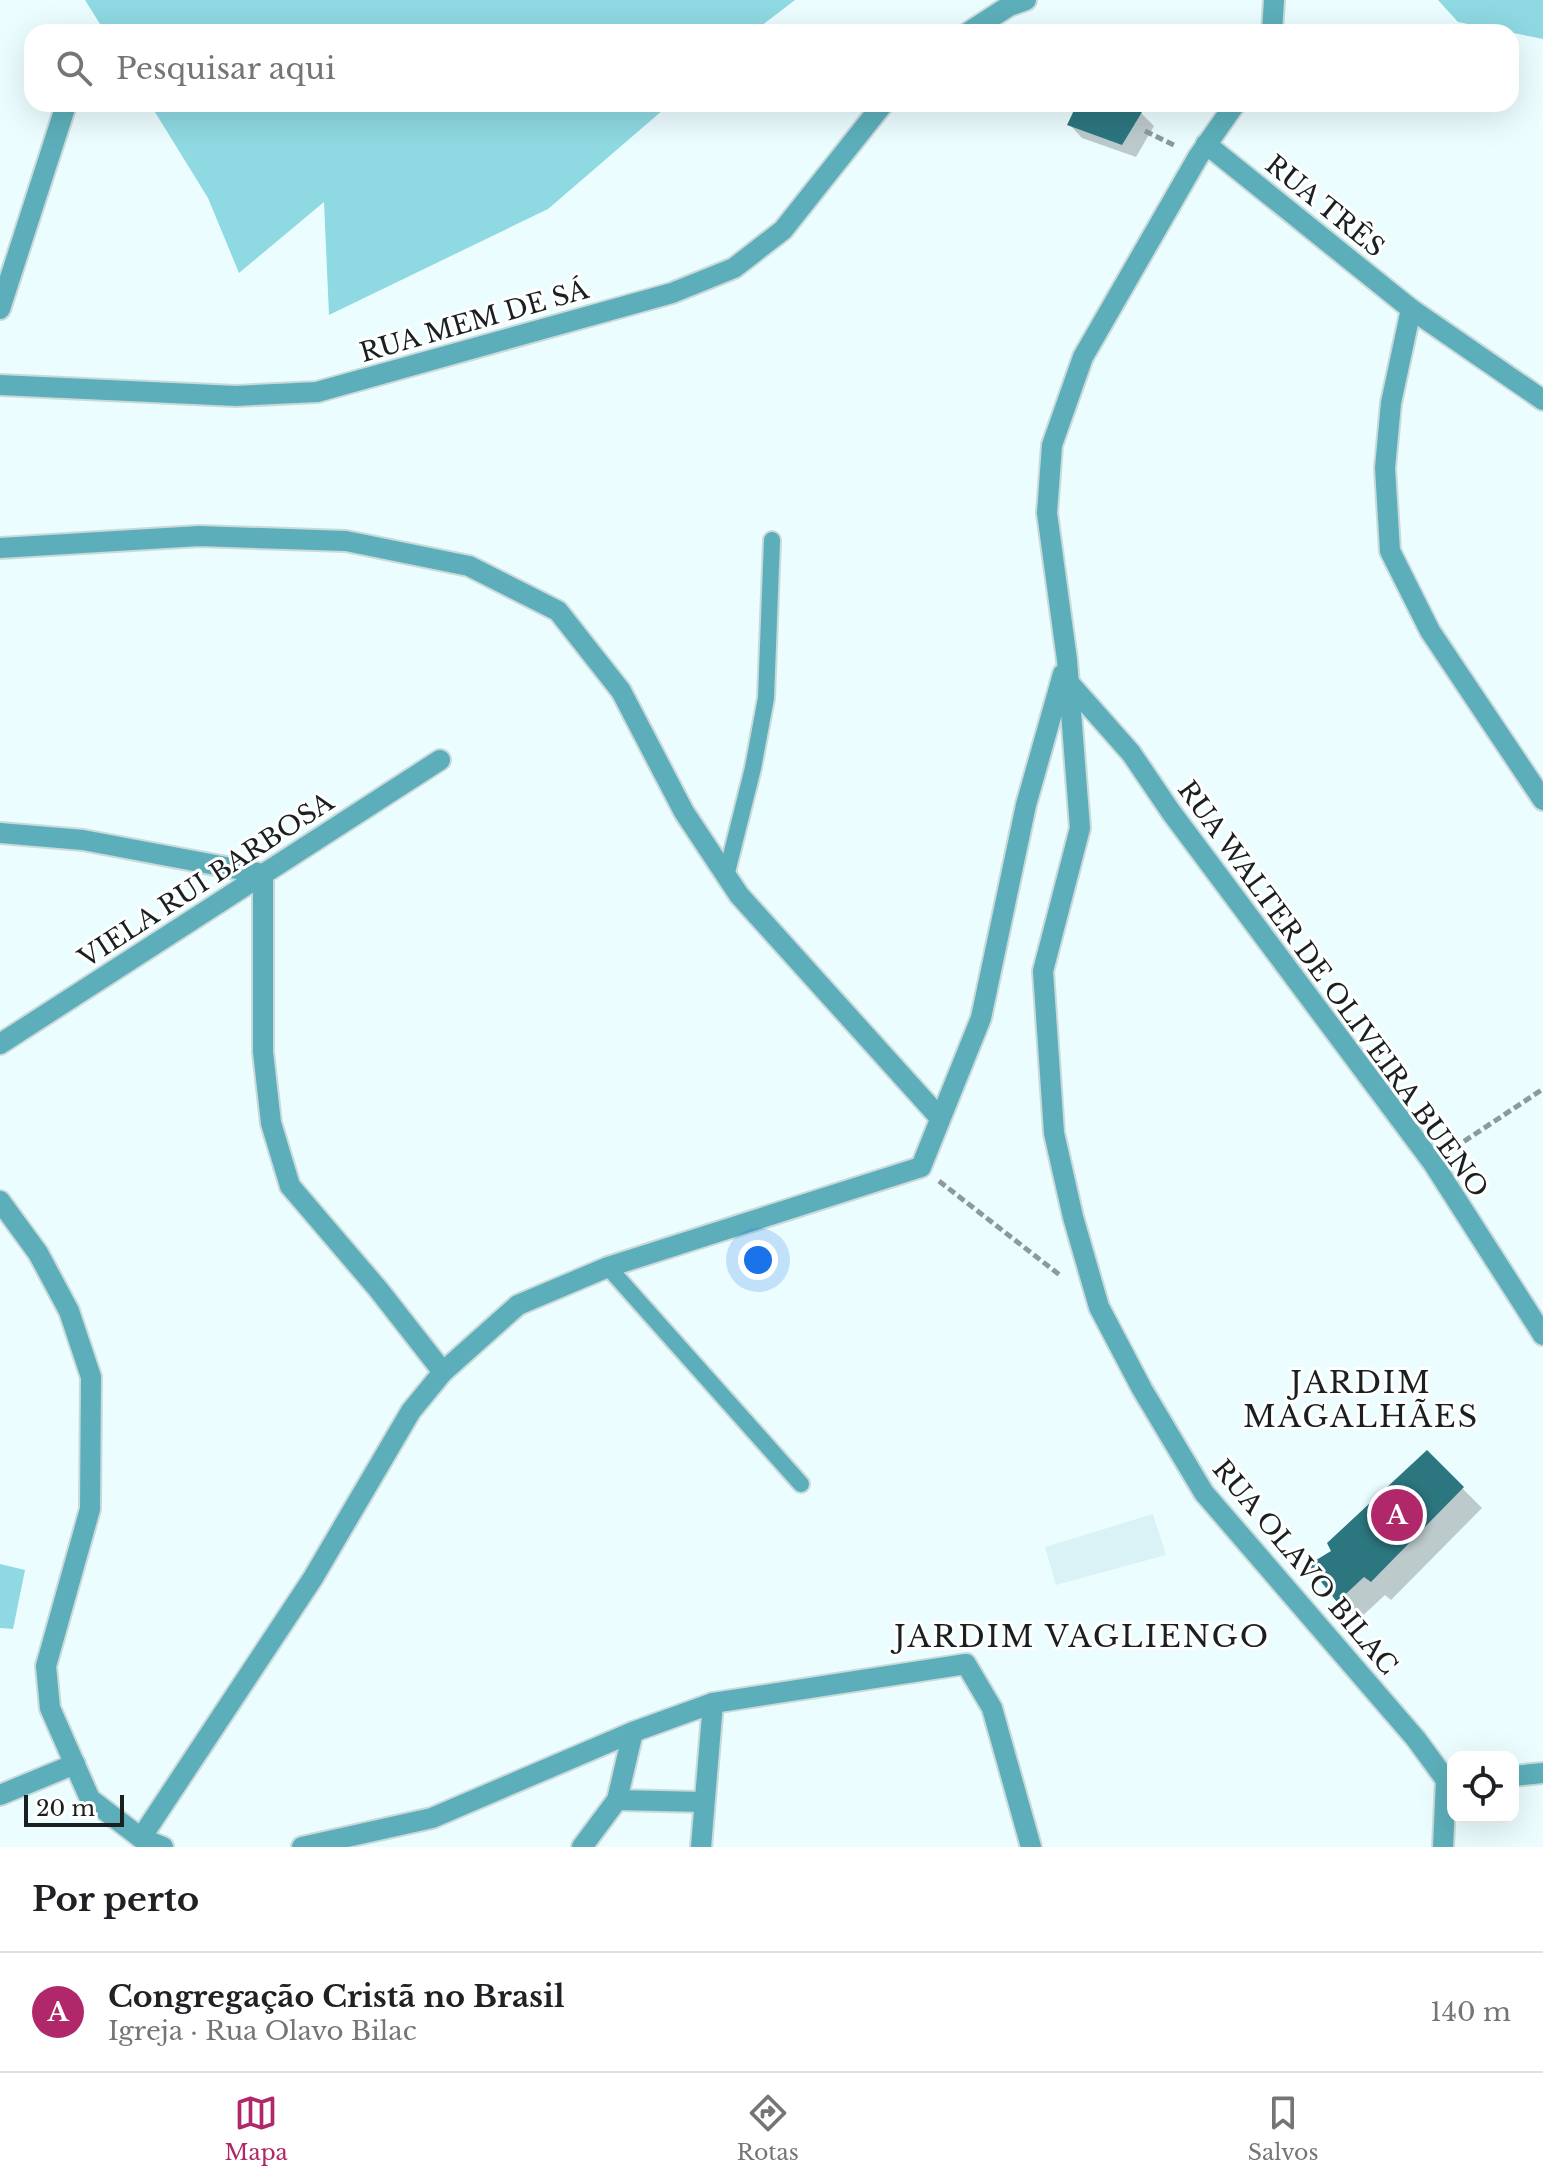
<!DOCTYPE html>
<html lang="pt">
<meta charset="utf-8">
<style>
:root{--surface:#fff;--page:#f2f2f2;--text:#202124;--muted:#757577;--line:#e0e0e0;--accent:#b0286a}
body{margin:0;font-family:"Libre Baskerville",serif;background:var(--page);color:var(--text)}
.controls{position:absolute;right:24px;bottom:24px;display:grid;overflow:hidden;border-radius:16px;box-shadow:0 8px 32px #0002}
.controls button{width:72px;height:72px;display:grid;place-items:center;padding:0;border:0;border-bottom:2px solid var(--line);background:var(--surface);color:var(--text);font:40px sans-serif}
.scale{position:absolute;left:24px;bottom:20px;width:100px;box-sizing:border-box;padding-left:8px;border:4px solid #1a2020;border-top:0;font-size:22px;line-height:28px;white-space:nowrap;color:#1a2020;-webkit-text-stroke:6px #fff;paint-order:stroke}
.you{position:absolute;left:758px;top:1260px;width:28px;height:28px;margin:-20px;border:6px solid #fff;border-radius:50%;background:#1a73e8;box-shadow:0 0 0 12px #1a73e833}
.badge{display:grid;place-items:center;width:52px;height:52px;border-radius:50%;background:var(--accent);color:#fff;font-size:26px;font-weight:700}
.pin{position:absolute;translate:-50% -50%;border:4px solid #fff;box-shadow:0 2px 8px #0006}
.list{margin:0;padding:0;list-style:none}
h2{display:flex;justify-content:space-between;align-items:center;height:104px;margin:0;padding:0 32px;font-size:34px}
h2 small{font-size:26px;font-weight:400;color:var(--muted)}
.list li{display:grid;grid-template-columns:52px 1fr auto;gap:24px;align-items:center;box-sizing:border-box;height:120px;padding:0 32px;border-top:2px solid var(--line)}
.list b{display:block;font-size:30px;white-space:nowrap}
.list p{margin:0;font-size:26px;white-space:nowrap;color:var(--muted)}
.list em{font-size:26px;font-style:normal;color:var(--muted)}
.icon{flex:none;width:44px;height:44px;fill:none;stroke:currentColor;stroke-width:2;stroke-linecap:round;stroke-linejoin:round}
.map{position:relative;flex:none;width:1543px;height:1847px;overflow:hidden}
.search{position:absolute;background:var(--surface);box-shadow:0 8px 32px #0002;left:24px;right:24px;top:24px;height:88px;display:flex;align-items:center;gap:20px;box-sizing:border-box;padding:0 28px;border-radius:24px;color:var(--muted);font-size:30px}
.sheet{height:224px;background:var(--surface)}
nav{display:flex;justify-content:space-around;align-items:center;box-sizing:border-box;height:112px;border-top:2px solid var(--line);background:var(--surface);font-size:22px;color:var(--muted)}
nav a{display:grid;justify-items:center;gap:4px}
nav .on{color:var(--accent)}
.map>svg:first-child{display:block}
.built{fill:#d8f2f6}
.green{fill:#8ed9e2}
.shadow{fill:#0003}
.building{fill:#2c767f}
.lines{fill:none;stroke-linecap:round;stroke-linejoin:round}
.lane-casing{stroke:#cadadb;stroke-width:20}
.street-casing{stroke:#cadadb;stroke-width:24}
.path{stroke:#8d999a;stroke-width:5;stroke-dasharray:8 4;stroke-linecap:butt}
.lane{stroke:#5cafba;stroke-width:16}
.street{stroke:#5cafba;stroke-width:20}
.labels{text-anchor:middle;stroke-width:6;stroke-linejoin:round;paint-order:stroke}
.street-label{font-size:26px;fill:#1a2020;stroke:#fff}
.quarter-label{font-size:30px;letter-spacing:2px;fill:#1a2020;stroke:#fff}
</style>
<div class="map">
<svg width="1543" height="1847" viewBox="0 0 1543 1847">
<rect width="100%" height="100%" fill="#ecfdff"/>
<polygon class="built" points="1153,1514 1166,1555 1056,1585 1045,1547"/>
<g class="green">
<polygon points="85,0 795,0 753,32 105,32"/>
<polygon points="1438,0 1543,0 1543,39 1458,22"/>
<polygon points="150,104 670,104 548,209 329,315 324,202 239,273 208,198"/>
<polygon points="0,1564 25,1570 13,1629 0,1628"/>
</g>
<g class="shadow">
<polygon points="1080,104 1117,104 1141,113 1154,126 1136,157 1082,138 1070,125"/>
<polygon points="1427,1453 1482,1508 1391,1600 1385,1595 1358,1620 1311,1566 1334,1552"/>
</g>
<g class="building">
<polygon points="1077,104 1123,104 1142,112 1122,145 1067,125"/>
<polygon points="1427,1450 1464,1487 1371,1582 1364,1577 1337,1602 1308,1565 1331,1551 1327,1543"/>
</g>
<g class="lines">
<g class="lane-casing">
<g id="lane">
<polyline points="726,876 753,768 766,698 772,540"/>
<polyline points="608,1267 801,1484"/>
</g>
</g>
<g class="street-casing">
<g id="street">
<polyline points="969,32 1009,6 1026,0"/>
<polyline points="1272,32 1274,0"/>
<polyline points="1235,104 1198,157 1083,357 1052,445 1047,513 1067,660 1080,828 1043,971 1054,1133 1073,1217 1099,1307 1142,1389 1204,1493 1416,1739 1446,1780 1443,1847"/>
<polyline points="1206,144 1411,309 1543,400"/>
<polyline points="0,309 65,108"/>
<polyline points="1411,309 1391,403 1385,468 1390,551 1430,631 1543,800"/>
<polyline points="0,385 236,396 317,392 672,293 734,268 783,230 883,104"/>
<polyline points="0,548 199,536 346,541 469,566 558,611 621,691 684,812 739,895 940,1118"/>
<polyline points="1069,683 1131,753 1171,812 1433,1163 1543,1335"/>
<polyline points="0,833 83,840 263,874"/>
<polyline points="263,874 263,1052 271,1123 290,1186 378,1289 443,1372"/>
<polyline points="0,1044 440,760"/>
<polyline points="0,1201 38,1253 69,1311 91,1377 90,1509 46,1666 50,1708 90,1799 141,1838 163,1847"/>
<polyline points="1513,1776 1543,1773"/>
<polyline points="0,1795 75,1764"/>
<polyline points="617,1800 704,1802"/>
<polyline points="141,1838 313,1578 411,1411 443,1372 518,1305 608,1267 921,1167 981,1018 1026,805 1063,674"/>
<polyline points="302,1847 432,1818 633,1732 713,1703 966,1664 992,1708 1031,1847"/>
<polyline points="582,1847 617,1800 633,1732"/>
<polyline points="701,1847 713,1703"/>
</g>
</g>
<g class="path">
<polyline points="1145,131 1176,146"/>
<polyline points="1454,1148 1543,1089"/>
<polyline points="939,1181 1061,1276"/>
</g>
<use href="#lane" class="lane"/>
<use href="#street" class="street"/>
</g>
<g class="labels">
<g class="street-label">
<text transform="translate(1325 206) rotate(39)" y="9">RUA TRÊS</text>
<text transform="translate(474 321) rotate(-16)" y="9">RUA MEM DE SÁ</text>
<text transform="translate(206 880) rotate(-33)" y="9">VIELA RUI BARBOSA</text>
<text transform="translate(1333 989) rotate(54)" y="9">RUA WALTER DE OLIVEIRA BUENO</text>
<text transform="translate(1305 1567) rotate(50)" y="9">RUA OLAVO BILAC</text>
</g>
<g class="quarter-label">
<text x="1361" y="1393">JARDIM<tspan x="1361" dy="34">MAGALHÃES</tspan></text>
<text x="1082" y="1647">JARDIM VAGLIENGO</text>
</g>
</g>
</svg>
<div class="controls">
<button><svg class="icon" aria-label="locate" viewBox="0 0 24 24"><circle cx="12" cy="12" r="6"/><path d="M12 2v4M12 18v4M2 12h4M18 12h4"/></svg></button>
</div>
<div class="scale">20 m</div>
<div class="you"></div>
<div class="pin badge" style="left:1397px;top:1515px">A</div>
<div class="search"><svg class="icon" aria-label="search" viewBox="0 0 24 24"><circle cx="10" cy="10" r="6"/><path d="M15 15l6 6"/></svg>Pesquisar aqui</div>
</div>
<section class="sheet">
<h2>Por perto<small></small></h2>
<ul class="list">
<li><span class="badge">A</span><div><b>Congregação Cristã no Brasil</b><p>Igreja · Rua Olavo Bilac</p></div><em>140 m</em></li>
</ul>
</section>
<nav>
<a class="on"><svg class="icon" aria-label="map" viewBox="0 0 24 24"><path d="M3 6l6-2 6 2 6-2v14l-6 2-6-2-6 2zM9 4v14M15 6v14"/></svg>Mapa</a>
<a><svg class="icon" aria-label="directions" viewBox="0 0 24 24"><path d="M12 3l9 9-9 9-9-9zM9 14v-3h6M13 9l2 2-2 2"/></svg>Rotas</a>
<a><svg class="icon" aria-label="saved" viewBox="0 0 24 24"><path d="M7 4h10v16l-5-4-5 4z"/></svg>Salvos</a>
</nav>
